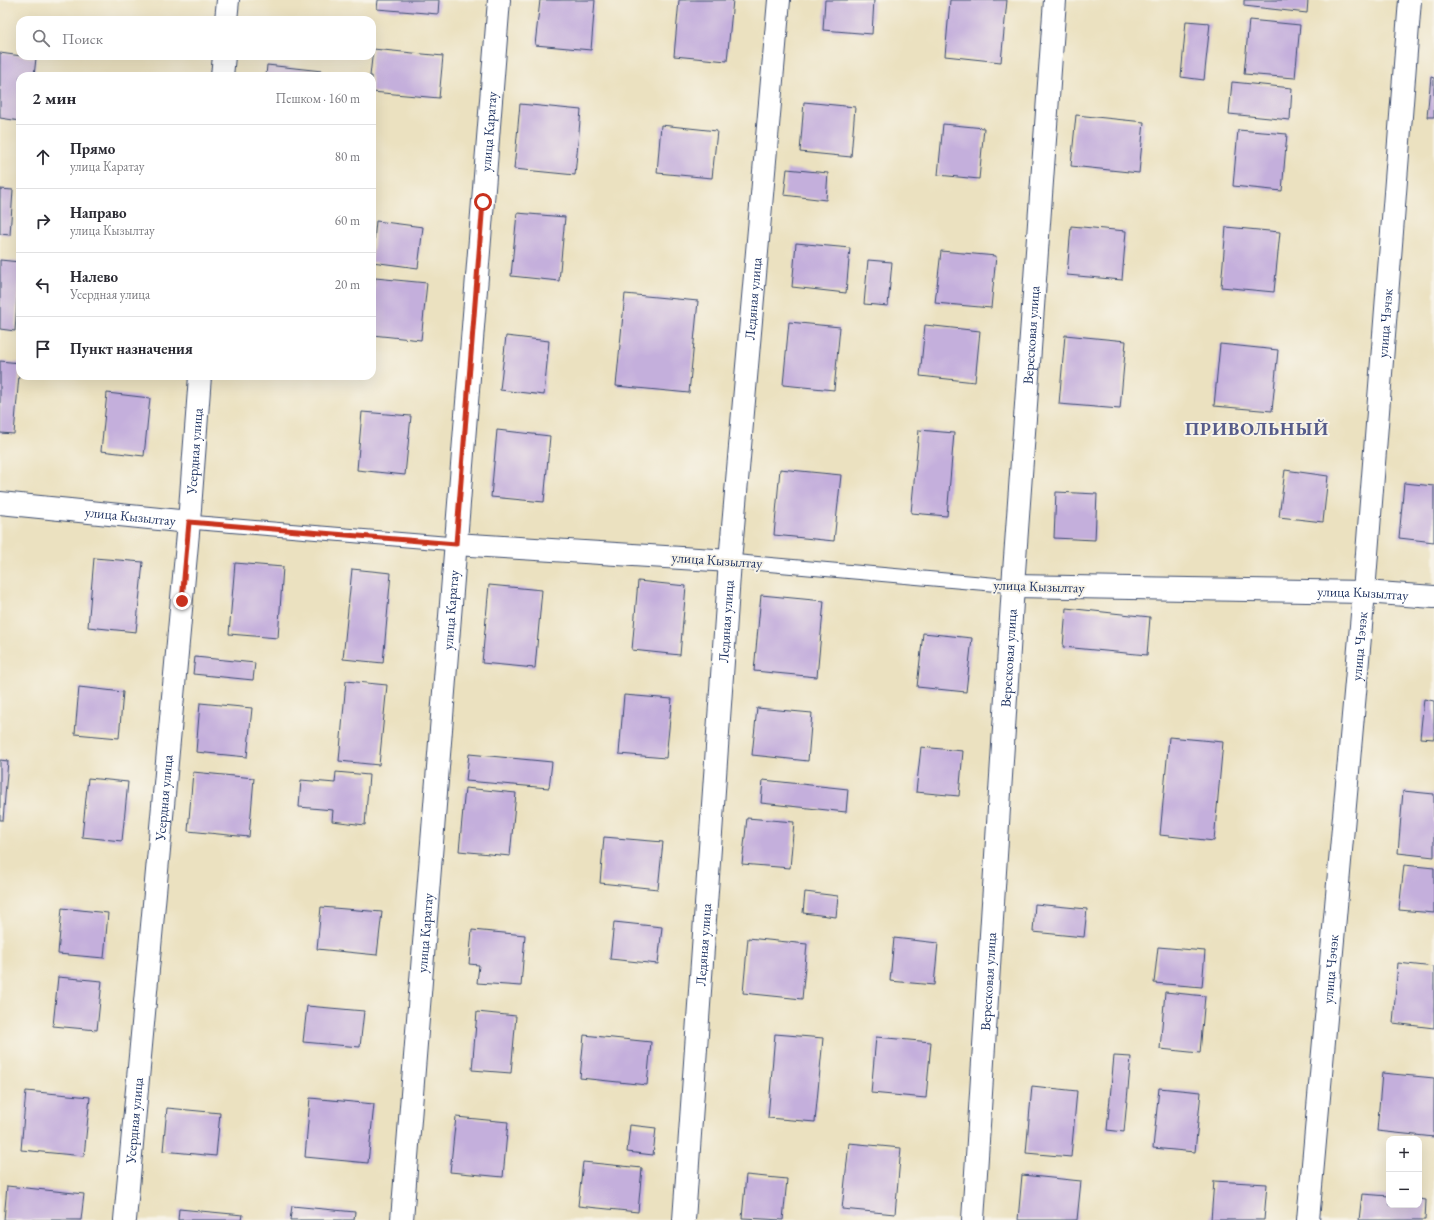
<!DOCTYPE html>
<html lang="ru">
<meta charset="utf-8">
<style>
:root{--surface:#fff;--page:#f7f7f7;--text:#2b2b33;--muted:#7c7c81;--line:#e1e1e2}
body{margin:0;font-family:"EB Garamond",serif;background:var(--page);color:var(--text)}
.controls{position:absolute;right:12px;bottom:12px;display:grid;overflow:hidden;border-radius:8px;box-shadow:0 4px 16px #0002}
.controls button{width:36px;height:36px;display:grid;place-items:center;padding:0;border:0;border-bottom:1px solid var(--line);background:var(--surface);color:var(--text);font:20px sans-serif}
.stop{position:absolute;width:12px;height:12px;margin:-9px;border:3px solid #c8321e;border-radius:50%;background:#fff}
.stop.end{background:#c8321e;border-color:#fff;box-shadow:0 1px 4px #0008}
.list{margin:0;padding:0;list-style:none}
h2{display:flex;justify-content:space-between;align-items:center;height:52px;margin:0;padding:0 16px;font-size:17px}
h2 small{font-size:13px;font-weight:400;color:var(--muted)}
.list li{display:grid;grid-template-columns:26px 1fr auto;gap:12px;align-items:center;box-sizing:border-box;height:64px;padding:0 16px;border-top:1px solid var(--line)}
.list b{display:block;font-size:15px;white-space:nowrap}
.list p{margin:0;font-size:13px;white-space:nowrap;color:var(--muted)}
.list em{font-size:13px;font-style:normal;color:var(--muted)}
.icon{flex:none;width:22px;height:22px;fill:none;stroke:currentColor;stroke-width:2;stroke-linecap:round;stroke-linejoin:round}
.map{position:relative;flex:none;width:1434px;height:1220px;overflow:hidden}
.search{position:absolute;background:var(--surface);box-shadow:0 4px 16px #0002;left:16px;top:16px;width:360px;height:44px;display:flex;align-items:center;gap:10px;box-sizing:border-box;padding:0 14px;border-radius:12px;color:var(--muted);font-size:15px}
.panel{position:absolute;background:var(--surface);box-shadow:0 4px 16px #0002;left:16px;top:72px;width:360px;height:308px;border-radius:12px}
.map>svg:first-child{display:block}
.building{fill:#c4afdc}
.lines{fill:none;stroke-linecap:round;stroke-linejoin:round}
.service-casing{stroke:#3a4a6d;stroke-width:15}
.minor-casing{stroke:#3a4a6d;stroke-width:24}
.service{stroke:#fff;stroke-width:13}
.minor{stroke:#fff;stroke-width:22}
.route{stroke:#c8321e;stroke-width:5}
.labels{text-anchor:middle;stroke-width:4;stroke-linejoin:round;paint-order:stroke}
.street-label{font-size:14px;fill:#1b2f5e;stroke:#f7f3e8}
.district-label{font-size:18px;font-weight:bold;letter-spacing:1px;fill:#565c8a;stroke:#f7f3e8}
</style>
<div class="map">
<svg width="1434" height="1220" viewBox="0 0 1434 1220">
<rect width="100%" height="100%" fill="#f7f3e8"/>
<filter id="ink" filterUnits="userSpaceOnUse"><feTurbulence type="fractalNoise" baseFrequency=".025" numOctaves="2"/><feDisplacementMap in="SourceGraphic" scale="8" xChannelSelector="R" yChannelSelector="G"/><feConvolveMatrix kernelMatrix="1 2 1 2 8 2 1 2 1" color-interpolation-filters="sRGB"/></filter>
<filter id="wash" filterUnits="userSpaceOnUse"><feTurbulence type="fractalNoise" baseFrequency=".012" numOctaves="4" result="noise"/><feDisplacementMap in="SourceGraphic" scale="16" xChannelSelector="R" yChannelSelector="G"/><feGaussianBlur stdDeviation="0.9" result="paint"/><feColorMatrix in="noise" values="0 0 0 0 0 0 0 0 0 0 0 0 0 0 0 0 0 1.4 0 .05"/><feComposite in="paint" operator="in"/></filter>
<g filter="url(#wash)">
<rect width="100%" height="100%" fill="#ebe1c0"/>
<g id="blocks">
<g class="building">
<polygon points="378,0 439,0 438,14 377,9"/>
<polygon points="540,0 595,0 591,50 535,45"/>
<polygon points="679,0 733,0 727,61 674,56"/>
<polygon points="825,0 874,0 872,34 823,30"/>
<polygon points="950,0 1007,0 1001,62 945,56"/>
<polygon points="1244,0 1308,0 1307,13 1244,6"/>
<polygon points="1249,20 1300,25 1295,78 1244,74"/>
<polygon points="1186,21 1210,23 1204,80 1181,77"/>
<polygon points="373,49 443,56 439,98 372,92 372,76 370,76"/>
<polygon points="0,53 36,58 34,76 20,76 20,121 0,118"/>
<polygon points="267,65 322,71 321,76 266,76"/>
<polygon points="1431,77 1434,78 1434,117 1427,117"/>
<polygon points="1232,82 1292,88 1290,120 1229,114"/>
<polygon points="804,102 855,107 851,157 800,152"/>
<polygon points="520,104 581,110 575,175 514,169"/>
<polygon points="1076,115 1144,122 1139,173 1071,166"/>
<polygon points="943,124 984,128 979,179 938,175"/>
<polygon points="661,125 717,131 712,178 657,173"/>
<polygon points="1238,130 1287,134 1282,191 1233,186"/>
<polygon points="787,169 828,173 826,200 784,195"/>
<polygon points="0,189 13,190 10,235 0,234"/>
<polygon points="517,213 565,217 559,281 511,276"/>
<polygon points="376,221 423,227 418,268 372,262"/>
<polygon points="1071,226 1126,231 1122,280 1067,275"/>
<polygon points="1226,227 1280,232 1274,292 1221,287"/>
<polygon points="796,243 850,248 846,293 792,287"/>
<polygon points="941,251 996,256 991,308 935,303"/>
<polygon points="0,260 20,262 15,331 0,329"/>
<polygon points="868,260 892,262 888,306 864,304"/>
<polygon points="375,278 427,283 421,340 372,335"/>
<polygon points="625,294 698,301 689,393 616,386"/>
<polygon points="789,322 840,327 834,390 783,385"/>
<polygon points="925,325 980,331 975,382 920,376"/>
<polygon points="1065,335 1126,341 1120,409 1059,404"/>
<polygon points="506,336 549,341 544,395 500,390"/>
<polygon points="1220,344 1278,350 1272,411 1214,406"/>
<polygon points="0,361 20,363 14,434 0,433"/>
<polygon points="107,393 150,398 144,456 101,451"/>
<polygon points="362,412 411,416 405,475 357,470"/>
<polygon points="497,430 550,436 544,502 491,497"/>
<polygon points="919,430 954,433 947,516 911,513"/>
<polygon points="780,469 841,475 834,541 774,535"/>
<polygon points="1285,470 1328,476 1323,522 1279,517"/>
<polygon points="1404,483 1434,486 1434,542 1399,538"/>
<polygon points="1056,492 1097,494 1095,540 1054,538"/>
<polygon points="94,558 143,562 136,632 88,627"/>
<polygon points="235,563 283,567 278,638 229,634"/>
<polygon points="352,569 391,573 383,663 343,659"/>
<polygon points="638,581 686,586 680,655 632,650"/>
<polygon points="489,585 542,590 535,668 482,663"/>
<polygon points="761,595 824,601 817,677 754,671"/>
<polygon points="1066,608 1150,617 1147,655 1063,647"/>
<polygon points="923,633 972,638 966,692 917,687"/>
<polygon points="195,657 255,663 253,680 193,674"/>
<polygon points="346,681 387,685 379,765 339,761"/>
<polygon points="79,687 123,692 119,738 75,734"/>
<polygon points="624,695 672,699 666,758 619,754"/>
<polygon points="1424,699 1434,701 1434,739 1420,738"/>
<polygon points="200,703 252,708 247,757 196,752"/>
<polygon points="757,708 812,713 808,761 752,755"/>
<polygon points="1169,737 1223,742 1214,841 1160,835"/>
<polygon points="921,747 963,751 959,796 916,792"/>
<polygon points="469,754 552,762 549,788 466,781"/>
<polygon points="0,760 8,761 3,820 0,820"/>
<polygon points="193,772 254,778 249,837 188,831"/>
<polygon points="336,772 369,775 365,825 332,821 333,810 299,807 301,780 335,783"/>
<polygon points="88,778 128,782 122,841 82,837"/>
<polygon points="763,780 848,789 846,812 761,803"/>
<polygon points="465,788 516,793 510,856 459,851"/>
<polygon points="1403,791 1434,794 1434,857 1398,853"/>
<polygon points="747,818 794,822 790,868 742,864"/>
<polygon points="604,837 663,842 658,889 600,883"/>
<polygon points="1404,865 1434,868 1434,913 1399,910"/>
<polygon points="805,892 838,896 836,917 803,913"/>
<polygon points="1035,904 1087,909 1084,937 1033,932"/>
<polygon points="321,907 382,912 377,955 317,949"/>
<polygon points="62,908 108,913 104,958 58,954"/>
<polygon points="614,922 662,927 658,964 610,959"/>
<polygon points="472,930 525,935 521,986 477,983 479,965 469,964"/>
<polygon points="748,938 807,944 802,999 743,993"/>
<polygon points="894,938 938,943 934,985 890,981"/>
<polygon points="1158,947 1205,951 1202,987 1154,983"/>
<polygon points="1398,963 1434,967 1434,1028 1393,1023"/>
<polygon points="58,977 102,981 97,1030 53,1026"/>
<polygon points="1165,992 1205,996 1200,1053 1160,1049"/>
<polygon points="307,1006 364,1011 360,1047 303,1042"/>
<polygon points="477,1012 516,1016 511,1073 472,1070"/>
<polygon points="775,1034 823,1038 815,1122 768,1118"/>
<polygon points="584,1035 651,1042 647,1085 580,1078"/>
<polygon points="876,1037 931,1042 926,1098 871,1093"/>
<polygon points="1114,1056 1131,1057 1124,1132 1107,1130"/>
<polygon points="1382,1073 1434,1078 1434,1137 1377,1131"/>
<polygon points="1032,1086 1077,1091 1071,1157 1026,1153"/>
<polygon points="1159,1088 1201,1092 1195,1152 1153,1148"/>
<polygon points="26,1091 90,1097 84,1156 21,1150"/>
<polygon points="310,1098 374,1104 368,1163 305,1157"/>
<polygon points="167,1108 220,1113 216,1156 163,1151"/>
<polygon points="456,1117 508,1122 503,1177 450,1172"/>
<polygon points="630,1125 656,1128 653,1155 627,1152"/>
<polygon points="849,1143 901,1148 895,1214 842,1209"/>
<polygon points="583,1162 642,1168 638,1212 578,1206"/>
<polygon points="746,1175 787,1179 783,1220 742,1218"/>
<polygon points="1022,1175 1081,1181 1077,1220 1018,1220"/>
<polygon points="1214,1181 1267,1184 1264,1220 1211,1220"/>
<polygon points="7,1186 84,1194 81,1220 4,1220"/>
<polygon points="1362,1194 1389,1196 1389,1205 1419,1205 1419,1199 1426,1200 1425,1220 1359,1220"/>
<polygon points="292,1206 355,1212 354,1220 290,1220"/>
<polygon points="179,1209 243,1215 242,1220 178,1220"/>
</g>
</g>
</g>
<g filter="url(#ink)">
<use href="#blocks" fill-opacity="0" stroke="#3a4a6d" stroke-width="1"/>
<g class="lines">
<g class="service-casing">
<g id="service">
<polyline points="189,522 455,544"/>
<polyline points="730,561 1013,586"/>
</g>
</g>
<g class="minor-casing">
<g id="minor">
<polyline points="226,20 228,0"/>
<polyline points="222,76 224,56"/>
<path id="s1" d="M 0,503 L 189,522"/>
<polyline points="455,544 730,561"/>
<path id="s2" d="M 1013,586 L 1364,592 L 1434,597"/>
<path id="s3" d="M 125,1220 L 189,522 L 200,376"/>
<path id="s4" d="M 402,1220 L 499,0"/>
<path id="s5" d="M 684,1220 L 730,561 L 779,0"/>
<path id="s6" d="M 973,1220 L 1013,586 L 1055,0"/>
<path id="s7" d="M 1308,1220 L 1364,592 L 1410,0"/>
</g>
</g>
<use href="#service" class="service"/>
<use href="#minor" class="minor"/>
</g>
</g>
<g class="lines" filter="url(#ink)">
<polyline class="route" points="182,601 189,522 456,544 483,202"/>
</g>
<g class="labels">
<g class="street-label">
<text dy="5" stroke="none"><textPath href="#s4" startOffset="1092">улица Каратау</textPath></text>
<text dy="5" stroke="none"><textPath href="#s5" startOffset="924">Ледяная улица</textPath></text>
<text dy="5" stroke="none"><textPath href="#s7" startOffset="900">улица Чэчэк</textPath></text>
<text dy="5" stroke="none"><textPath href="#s6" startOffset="887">Вересковая улица</textPath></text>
<text dy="5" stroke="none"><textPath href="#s3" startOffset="772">Усердная улица</textPath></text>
<text dy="5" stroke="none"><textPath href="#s1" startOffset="131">улица Кызылтау</textPath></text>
<text transform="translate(717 560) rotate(4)" y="5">улица Кызылтау</text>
<text transform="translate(1039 586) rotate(2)" y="5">улица Кызылтау</text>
<text dy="5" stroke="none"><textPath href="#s2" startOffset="350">улица Кызылтау</textPath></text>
<text dy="5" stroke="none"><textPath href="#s4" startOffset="612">улица Каратау</textPath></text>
<text dy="5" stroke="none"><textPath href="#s5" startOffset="600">Ледяная улица</textPath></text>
<text dy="5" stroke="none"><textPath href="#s7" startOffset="576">улица Чэчэк</textPath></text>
<text dy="5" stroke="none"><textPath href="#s6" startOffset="563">Вересковая улица</textPath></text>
<text dy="5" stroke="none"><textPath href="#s3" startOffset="424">Усердная улица</textPath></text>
<text dy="5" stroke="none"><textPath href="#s4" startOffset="288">улица Каратау</textPath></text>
<text dy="5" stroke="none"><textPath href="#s5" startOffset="276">Ледяная улица</textPath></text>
<text dy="5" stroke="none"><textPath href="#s7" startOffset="252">улица Чэчэк</textPath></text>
<text dy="5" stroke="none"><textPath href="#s6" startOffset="239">Вересковая улица</textPath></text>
<text dy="5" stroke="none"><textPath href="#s3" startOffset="100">Усердная улица</textPath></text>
</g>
<g class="district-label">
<text x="1257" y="435">ПРИВОЛЬНЫЙ</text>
</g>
</g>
</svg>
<div class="controls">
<button>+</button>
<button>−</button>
</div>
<div class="stop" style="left:483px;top:202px"></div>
<div class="stop end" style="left:182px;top:601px"></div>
<div class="search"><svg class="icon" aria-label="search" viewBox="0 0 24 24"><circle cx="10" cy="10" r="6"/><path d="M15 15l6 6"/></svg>Поиск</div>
<section class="panel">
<h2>2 мин<small>Пешком · 160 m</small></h2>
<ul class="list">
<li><svg class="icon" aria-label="ahead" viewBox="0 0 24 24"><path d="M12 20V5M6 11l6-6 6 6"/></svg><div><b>Прямо</b><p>улица Каратау</p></div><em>80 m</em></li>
<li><svg class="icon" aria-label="right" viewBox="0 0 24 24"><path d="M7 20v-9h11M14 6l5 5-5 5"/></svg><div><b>Направо</b><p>улица Кызылтау</p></div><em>60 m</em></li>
<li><svg class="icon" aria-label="left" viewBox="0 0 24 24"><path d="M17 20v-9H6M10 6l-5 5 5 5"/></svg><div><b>Налево</b><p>Усердная улица</p></div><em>20 m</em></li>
<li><svg class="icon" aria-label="arrive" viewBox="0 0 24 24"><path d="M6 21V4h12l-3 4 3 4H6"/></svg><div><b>Пункт назначения</b></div></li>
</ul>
</section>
</div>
